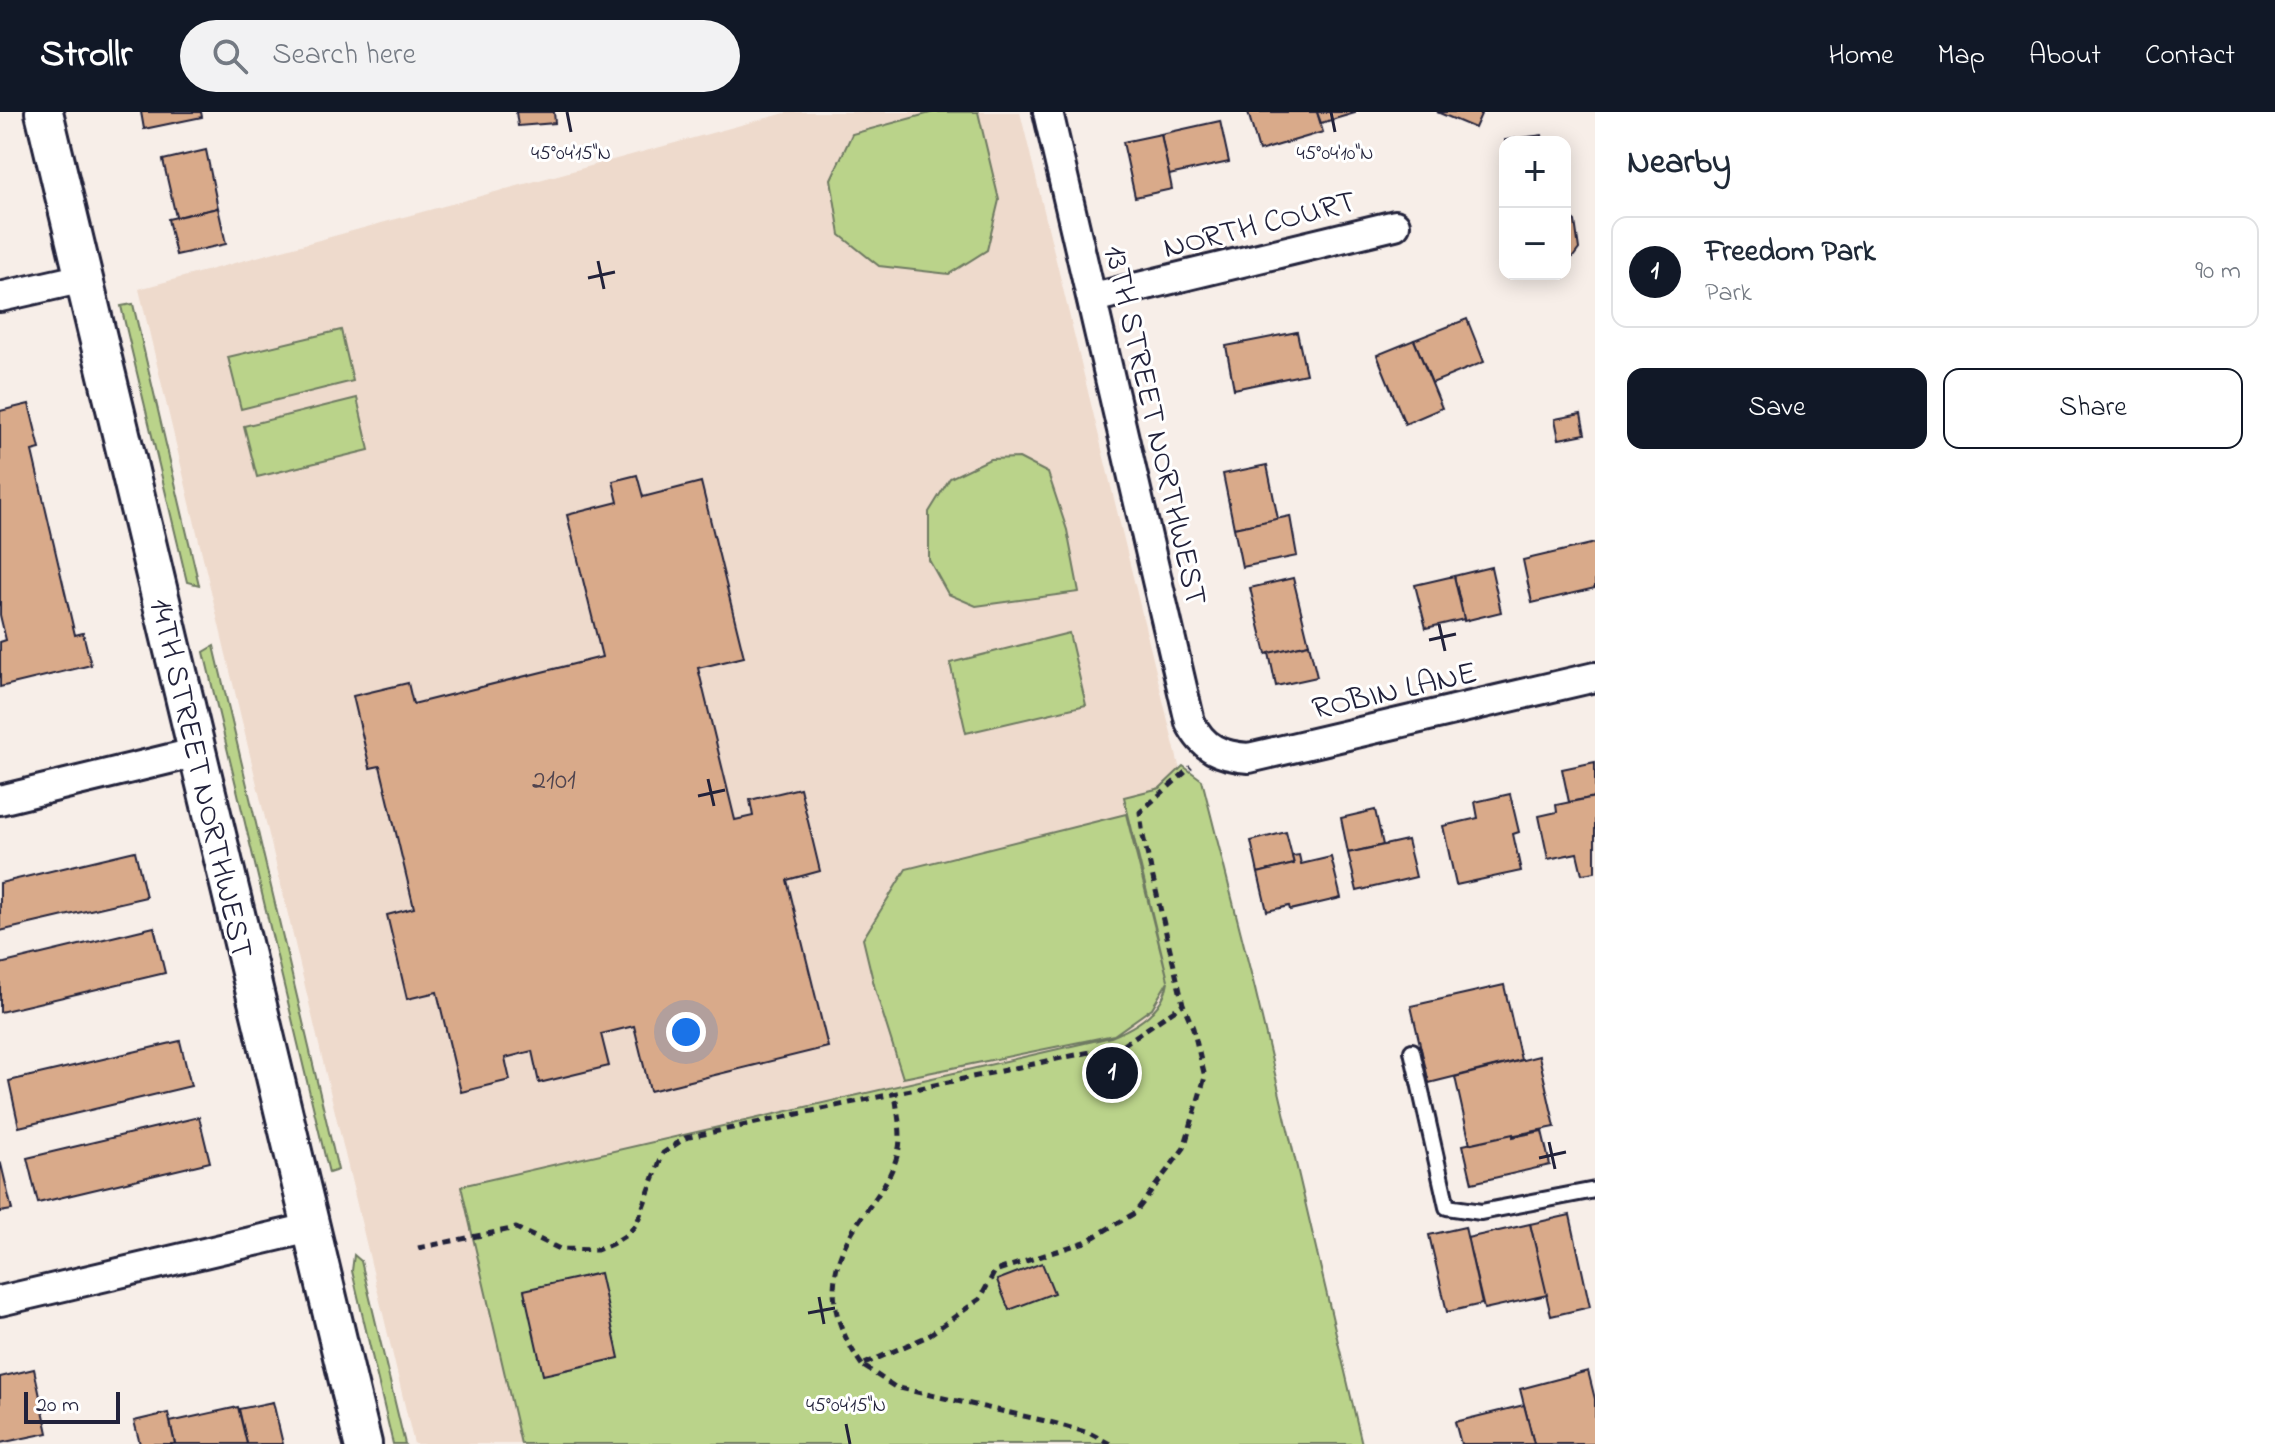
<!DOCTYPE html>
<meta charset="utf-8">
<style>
:root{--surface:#fff;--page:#f2f2f3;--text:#1f2937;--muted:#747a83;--line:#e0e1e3;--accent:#111827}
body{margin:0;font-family:"Indie Flower",sans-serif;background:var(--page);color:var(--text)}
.controls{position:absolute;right:24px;top:24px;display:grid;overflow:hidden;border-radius:16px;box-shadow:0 4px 20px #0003}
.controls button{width:72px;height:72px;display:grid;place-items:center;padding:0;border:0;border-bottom:2px solid var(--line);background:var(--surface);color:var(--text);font:40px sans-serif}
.scale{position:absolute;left:24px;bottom:20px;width:96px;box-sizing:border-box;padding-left:8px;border:4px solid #22223b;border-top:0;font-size:22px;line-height:28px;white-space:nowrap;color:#22223b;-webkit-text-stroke:6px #fff;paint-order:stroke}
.you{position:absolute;left:686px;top:920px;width:28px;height:28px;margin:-20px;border:6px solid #fff;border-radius:50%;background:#1a73e8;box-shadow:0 0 0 12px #1a73e833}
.badge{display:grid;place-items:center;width:52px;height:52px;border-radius:50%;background:var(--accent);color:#fff;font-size:26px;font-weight:700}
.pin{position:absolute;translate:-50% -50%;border:4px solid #fff;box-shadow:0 2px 8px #0006}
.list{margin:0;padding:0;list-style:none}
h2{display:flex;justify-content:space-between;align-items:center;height:104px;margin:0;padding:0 32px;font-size:34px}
h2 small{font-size:26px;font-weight:400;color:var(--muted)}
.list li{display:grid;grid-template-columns:52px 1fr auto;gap:24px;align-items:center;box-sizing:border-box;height:112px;margin:0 16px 16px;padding:0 16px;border:2px solid var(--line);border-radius:16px}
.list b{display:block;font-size:30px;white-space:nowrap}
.list p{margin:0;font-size:26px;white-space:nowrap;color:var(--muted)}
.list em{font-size:26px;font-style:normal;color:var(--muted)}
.actions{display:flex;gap:16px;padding:24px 32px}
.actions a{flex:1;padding:18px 0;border:2px solid var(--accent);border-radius:16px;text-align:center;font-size:28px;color:var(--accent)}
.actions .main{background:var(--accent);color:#fff}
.icon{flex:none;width:44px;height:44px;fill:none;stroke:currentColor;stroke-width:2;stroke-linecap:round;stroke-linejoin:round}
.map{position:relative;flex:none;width:1595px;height:1332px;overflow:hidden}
header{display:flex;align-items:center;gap:48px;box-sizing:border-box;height:112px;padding:0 40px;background:var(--accent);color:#fff}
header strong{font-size:38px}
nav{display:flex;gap:44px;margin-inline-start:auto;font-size:28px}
.search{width:560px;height:72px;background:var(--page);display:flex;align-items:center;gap:20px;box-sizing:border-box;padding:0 28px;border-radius:44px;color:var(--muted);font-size:30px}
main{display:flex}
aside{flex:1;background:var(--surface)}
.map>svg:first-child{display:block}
.built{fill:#eedacc}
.green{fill:#bad38a;stroke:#6e7a62;stroke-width:2}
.building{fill:#d9aa8a;stroke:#22223b;stroke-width:2}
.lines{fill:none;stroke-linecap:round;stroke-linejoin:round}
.service-casing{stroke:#22223b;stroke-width:20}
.minor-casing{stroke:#22223b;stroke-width:34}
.tertiary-casing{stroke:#22223b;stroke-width:42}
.path{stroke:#22223b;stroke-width:5;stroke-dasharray:8 6;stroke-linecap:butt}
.service{stroke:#fff;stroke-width:14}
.minor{stroke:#fff;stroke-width:28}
.tertiary{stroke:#fff;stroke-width:36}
.ticks{fill:none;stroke:#22223b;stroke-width:3}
.labels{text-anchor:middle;stroke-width:6;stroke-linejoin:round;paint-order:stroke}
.number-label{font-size:28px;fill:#50444f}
.street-label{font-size:32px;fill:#22223b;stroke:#fff}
.ticks-label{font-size:20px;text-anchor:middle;fill:#22223b;stroke:#fff;stroke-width:6;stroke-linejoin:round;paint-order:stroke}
</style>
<header>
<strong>Strollr</strong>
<div class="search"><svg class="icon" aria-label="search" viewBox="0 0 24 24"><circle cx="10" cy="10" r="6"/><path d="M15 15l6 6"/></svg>Search here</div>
<nav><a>Home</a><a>Map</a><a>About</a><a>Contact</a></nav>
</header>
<main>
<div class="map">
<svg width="1595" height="1332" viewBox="0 0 1595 1332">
<rect width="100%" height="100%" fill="#f7eee8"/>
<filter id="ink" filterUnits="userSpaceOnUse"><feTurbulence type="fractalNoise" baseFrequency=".0125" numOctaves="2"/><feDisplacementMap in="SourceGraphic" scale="16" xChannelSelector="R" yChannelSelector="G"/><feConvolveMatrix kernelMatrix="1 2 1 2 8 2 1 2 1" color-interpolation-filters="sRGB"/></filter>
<g filter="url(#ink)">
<polygon class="built" points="789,0 1020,0 1180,658 1160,676 1124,685 1169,872 1152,900 1133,916 1111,925 462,1074 521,1332 414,1332 139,177"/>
<g class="green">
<polygon points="934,0 978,0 999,88 987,138 949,162 879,154 840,123 831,67 852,22"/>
<polygon points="133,192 199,473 187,470 121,194"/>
<polygon points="341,218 353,269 241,297 228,245"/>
<polygon points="357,286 369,338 257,365 244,314"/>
<polygon points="1019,346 1048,361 1067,418 1079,480 976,494 948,482 929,448 929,400 950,366 990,347"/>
<polygon points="1069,521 1086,593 966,621 950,551"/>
<polygon points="214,534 338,1058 329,1061 204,540"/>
<path d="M 1183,654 L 1202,668 L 1255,877 L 1362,1332 L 521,1332 L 461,1074 L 1111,925 C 1136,915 1164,899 1168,869 L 1152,896 L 1114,923 L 903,966 L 875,877 L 863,827 L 906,757 L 1126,702 L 1168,868 L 1124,685 L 1160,676 Z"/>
<polygon points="354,1143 361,1149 405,1332 393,1332 352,1159"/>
</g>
<g class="building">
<polygon points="141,0 201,0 202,5 144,17"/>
<polygon points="516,0 554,0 555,11 518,14"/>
<polygon points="1248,0 1317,0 1323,20 1259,39"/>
<polygon points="1317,0 1355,0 1355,1 1321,11"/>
<polygon points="1437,0 1482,0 1475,16"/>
<polygon points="1220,9 1229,50 1169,63 1161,22"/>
<polygon points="1161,22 1172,77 1135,85 1123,30"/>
<polygon points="1542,23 1543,30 1505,32 1505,28"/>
<polygon points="206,38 218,96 176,105 163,48"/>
<polygon points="218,96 226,132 176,143 168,107"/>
<polygon points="1568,103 1575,109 1579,137 1573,145 1565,146 1565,104"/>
<polygon points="1467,207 1484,250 1432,271 1414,228"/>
<polygon points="1297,220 1306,262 1234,277 1226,234"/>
<polygon points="1414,228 1442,296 1405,312 1377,243"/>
<polygon points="29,292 40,337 32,339 75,523 83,521 91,553 0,575 0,530 6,528 0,503 0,299"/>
<polygon points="1581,302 1585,322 1559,327 1555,307"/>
<polygon points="1267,353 1278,407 1234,416 1223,362"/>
<polygon points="637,363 643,385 701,370 744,545 698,556 735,708 753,704 750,688 800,676 820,759 787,768 828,935 650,979 634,914 601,922 609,954 539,971 532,939 505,946 510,968 461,980 437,880 407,887 387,803 414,796 380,654 370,656 353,584 408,571 413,592 602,545 567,403 618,390 613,369"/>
<polygon points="1290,404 1297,444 1242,455 1234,416"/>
<polygon points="1595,431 1595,476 1532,491 1523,448"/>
<polygon points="1491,455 1501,500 1464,509 1454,464"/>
<polygon points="1454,464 1464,507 1426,516 1415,473"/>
<polygon points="1293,466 1309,532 1266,542 1250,476"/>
<polygon points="1309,532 1317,565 1276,574 1269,541"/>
<polygon points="1595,650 1595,685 1569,690 1562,657"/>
<polygon points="1510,682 1519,720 1513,722 1521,759 1456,773 1443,714 1478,706 1475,690"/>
<polygon points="1595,685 1595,760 1582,762 1577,741 1548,747 1539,704 1557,700 1556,693"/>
<polygon points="1375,698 1383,733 1348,741 1341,706"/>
<polygon points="1286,720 1294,752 1258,761 1251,729"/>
<polygon points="1407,728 1416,765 1357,779 1348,741"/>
<polygon points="135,739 146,785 0,819 0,771"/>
<polygon points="1299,743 1301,752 1331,745 1341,786 1290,798 1289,794 1267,799 1258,761 1294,752 1292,744"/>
<polygon points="154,815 165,861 0,900 0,852"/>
<polygon points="1504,873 1521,948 1429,971 1411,894"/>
<polygon points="180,929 191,974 19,1015 9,969"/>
<polygon points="1539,944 1555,1015 1470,1032 1455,965"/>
<polygon points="199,1005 210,1050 38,1091 27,1046"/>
<polygon points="1542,1019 1550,1053 1472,1071 1463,1033 1513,1022 1513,1025"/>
<polygon points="1,1052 12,1098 0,1100 0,1053"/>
<polygon points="1570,1103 1590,1195 1551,1204 1530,1112"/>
<polygon points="1530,1112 1547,1183 1484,1197 1467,1126"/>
<polygon points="1465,1115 1482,1192 1447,1200 1429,1123"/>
<polygon points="1042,1151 1054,1181 1009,1198 997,1168"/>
<polygon points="600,1161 619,1246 543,1263 524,1178"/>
<polygon points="34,1257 48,1321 0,1331 0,1265"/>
<polygon points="1588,1259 1595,1287 1595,1332 1534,1332 1520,1277"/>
<polygon points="273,1290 283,1332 247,1332 239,1297"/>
<polygon points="1524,1293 1534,1332 1461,1332 1455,1310"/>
<polygon points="238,1295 247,1332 175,1332 170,1310"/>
<polygon points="168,1301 175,1332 140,1332 134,1309"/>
</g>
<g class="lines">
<g class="service-casing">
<polyline id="service" points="1412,939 1447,1095 1481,1100 1595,1078"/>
</g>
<g class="minor-casing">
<g id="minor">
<path d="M 1048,0 L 1190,610 C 1203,637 1221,644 1249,646 L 1595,565"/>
<polyline points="0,185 84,166"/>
<polyline points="1093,186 1395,113"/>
<polyline points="0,688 198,640"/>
<polyline points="0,1189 310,1116"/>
</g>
</g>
<g class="tertiary-casing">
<polyline id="tertiary" points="44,0 363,1332"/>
</g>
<g class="path">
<polyline points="418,1136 516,1116 560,1137 597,1138 612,1132 628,1122 637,1111 663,1041 685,1026 1123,933 1183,892"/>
<path d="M 862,1253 C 826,1201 824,1159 861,1106 C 876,1086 894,1062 899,1036 C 902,1019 897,999 895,981"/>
<polyline points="1110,1332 1089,1321 1050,1310 895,1275 862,1253 926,1225 980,1187 995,1159 1085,1130 1135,1101 1184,1036 1205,965 1193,916 1183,892 1143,724 1140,700 1191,655"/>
</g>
<use href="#service" class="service"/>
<use href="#minor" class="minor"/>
<use href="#tertiary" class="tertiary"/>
</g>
</g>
<path class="ticks" d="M 567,0 L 571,20M 1331,0 L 1335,20M 598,149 L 604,177M 588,166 L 615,160M 1439,512 L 1445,539M 1429,528 L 1456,522M 708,667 L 714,694M 698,684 L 725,678M 1549,1030 L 1555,1057M 1539,1046 L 1566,1040M 819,1185 L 824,1212M 808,1201 L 835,1196M 846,1312 L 850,1332"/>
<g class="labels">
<g class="number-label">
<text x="554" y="676">2101</text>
</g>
<g class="street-label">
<text transform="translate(1259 111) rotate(-14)" y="11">NORTH COURT</text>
<text transform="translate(1157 313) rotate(77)" y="11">13TH STREET NORTHWEST</text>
<text transform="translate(1394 577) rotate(-13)" y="11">ROBIN LANE</text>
<text transform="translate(203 666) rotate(77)" y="11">14TH STREET NORTHWEST</text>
</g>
</g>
<g class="ticks-label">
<text x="571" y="47">45°04'15"N</text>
<text x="1335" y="47">45°04'10"N</text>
<text x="846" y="1299">45°04'15"N</text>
</g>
</svg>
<div class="controls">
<button>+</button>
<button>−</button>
</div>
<div class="scale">20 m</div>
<div class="you"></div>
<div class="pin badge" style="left:1112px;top:961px">1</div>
</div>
<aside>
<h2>Nearby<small></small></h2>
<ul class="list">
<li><span class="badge">1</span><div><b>Freedom Park</b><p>Park</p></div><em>90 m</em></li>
</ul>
<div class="actions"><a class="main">Save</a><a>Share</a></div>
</aside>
</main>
